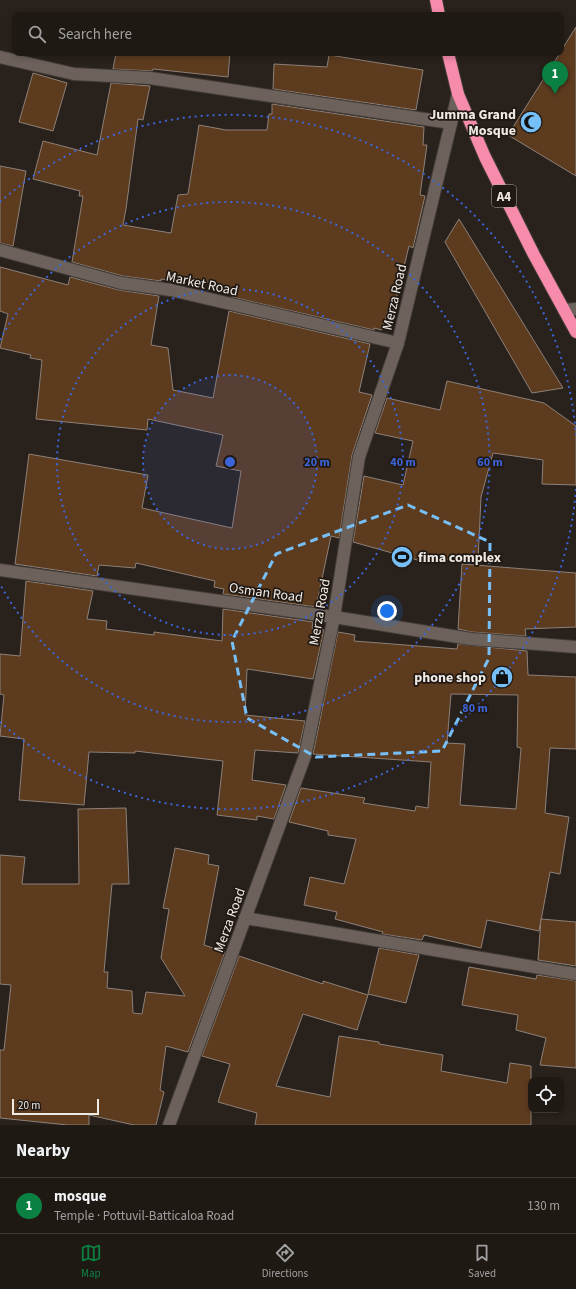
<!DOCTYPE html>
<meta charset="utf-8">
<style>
:root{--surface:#1f1914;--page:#2c2622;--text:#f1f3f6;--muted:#a1a0a0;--line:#3c3834;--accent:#0b8043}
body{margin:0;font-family:"Source Sans 3",sans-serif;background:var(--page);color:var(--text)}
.controls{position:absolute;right:12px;bottom:12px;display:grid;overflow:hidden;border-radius:8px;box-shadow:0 2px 6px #0003}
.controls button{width:36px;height:36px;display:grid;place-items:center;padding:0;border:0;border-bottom:1px solid var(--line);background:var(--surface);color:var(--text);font:20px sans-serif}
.scale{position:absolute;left:12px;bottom:10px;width:87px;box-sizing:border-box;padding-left:4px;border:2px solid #f0eae5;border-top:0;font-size:11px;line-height:14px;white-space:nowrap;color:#f0eae5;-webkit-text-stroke:3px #201812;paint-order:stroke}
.you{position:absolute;left:387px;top:611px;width:14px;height:14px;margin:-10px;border:3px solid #fff;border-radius:50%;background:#1a73e8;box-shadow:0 0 0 6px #1a73e833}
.badge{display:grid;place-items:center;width:26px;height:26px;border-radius:50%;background:var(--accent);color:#fff;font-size:13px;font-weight:700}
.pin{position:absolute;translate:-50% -33px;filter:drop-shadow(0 1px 2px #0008)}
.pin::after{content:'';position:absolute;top:21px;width:14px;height:12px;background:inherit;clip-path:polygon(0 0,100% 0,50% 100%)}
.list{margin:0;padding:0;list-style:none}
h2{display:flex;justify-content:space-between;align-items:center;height:52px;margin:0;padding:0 16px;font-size:17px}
h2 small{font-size:13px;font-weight:400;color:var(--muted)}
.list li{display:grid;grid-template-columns:26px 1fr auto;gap:12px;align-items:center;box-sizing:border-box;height:56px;padding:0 16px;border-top:1px solid var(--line)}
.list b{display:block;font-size:15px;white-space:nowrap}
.list p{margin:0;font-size:13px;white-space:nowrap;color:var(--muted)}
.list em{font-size:13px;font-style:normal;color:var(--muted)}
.icon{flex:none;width:22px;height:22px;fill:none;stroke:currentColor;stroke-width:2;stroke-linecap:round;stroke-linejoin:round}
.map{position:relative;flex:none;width:576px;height:1125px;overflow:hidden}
.search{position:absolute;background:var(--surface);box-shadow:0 2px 6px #0003;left:12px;right:12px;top:12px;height:44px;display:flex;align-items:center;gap:10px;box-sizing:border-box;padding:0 14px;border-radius:8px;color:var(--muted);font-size:15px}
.sheet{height:108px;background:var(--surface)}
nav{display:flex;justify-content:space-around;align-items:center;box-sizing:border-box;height:56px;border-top:1px solid var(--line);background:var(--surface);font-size:11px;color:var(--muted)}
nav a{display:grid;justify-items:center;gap:2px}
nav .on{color:var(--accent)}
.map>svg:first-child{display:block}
.building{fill:#5d3b1f;stroke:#8c8179;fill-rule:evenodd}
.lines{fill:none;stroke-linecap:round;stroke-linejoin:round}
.minor-casing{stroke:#433c37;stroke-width:14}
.highway-casing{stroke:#433c37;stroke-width:14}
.minor{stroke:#6c625b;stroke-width:12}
.highway{stroke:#f68bab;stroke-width:12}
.marked{fill:none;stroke:#77c0f7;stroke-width:3;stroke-dasharray:8 5;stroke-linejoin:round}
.ring{fill:none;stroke:#3d65da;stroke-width:2;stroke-dasharray:2 4}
.labels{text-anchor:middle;stroke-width:3.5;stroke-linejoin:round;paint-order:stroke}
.shield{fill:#201812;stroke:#b2aba6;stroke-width:1}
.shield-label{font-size:13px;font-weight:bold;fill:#f0eae5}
.poi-label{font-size:14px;font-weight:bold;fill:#f0eae5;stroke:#201812;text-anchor:end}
.street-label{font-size:14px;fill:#f0eae5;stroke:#201812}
.centre{fill:#3d65da;stroke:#201812;stroke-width:2}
.ring-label{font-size:12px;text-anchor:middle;font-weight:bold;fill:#3d65da;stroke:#201812;stroke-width:3.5;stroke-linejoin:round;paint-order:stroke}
</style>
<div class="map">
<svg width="576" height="1125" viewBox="0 0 576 1125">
<rect width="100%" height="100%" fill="#29211b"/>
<g class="building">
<polygon points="576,27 576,176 508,135 560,53 561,53 561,51"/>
<polygon points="116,53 230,53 228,77 153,69 152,71 113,69"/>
<polygon points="329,55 423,70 416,110 273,89 274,64 327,67"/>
<polygon points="33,73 67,83 53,131 19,122"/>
<polygon points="111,83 150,86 143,120 138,119 126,209 123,225 171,233 178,195 188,194 199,125 226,130 267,130 269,114 272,114 272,104 424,127 423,145 427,145 420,195 425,196 413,248 409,246 393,312 388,311 382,330 374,328 374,330 232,297 234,289 184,276 183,282 161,279 161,281 123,276 72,262 83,196 79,196 80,191 33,179 43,141 97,155"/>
<polygon points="0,166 26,171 13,246 0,243"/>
<polygon points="459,219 563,388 532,393 445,242"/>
<polygon points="0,267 68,285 70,277 119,290 159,296 151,345 168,348 173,390 213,398 229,311 370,344 359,392 372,395 352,455 339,538 331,536 316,607 223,594 224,589 214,587 215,581 136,563 135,568 99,565 97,576 15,564 29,454 148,475 142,508 232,528 241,471 216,466 223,435 148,419 147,430 36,419 42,360 30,358 31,355 0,348 8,314 0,311"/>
<polygon points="447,381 544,403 576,426 576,485 542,484 543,460 493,453 481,497 478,561 422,558 421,561 353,542 364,476 403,485 413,441 375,433 387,398 440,410"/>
<polygon points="462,564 576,573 576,627 525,629 526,636 472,632 458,629"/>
<polygon points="26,581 93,591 87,619 107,621 106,629 154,635 154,632 222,641 223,609 313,622 312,628 324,630 313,679 247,669 245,715 305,721 298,753 255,750 252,780 286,785 274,819 257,816 257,820 217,815 223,761 135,751 135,753 89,752 84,805 19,800 24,739 0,736 4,695 0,694 0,654 20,656"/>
<path d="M 338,632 L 355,635 L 354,641 L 457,649 L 458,644 L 527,651 L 528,675 L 576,677 L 576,749 L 550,748 L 545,813 L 569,817 L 560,874 L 550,872 L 539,931 L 487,920 L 481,948 L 424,935 L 422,940 L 382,934 L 383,932 L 335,919 L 337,912 L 304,905 L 310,877 L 344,884 L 356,839 L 328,835 L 328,831 L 289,822 L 301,788 L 365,798 L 363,803 L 415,811 L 416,806 L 428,808 L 431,762 L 313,754 ZM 451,694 L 518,695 L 517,747 L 521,748 L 516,809 L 460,805 L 465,744 L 447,743 Z"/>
<polygon points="126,808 129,884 112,884 104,972 108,972 107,988 132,991 133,1013 142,1014 146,992 185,996 161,958 169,909 163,908 175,848 209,855 208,864 219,866 204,945 225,952 188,1052 166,1046 160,1090 164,1092 156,1125 134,1125 89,1115 89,1125 68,1125 0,1118 0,1050 4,1050 11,985 0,984 0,855 25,857 22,884 79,884 78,809"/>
<polygon points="541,919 576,922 576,966 538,960"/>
<polygon points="379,948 419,955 406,1003 368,994"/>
<polygon points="239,956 323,984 323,981 368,995 357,1030 303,1014 276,1086 330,1097 339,1036 379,1042 379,1044 443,1055 441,1071 507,1083 510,1063 531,1066 531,1125 255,1125 257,1113 218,1102 230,1064 202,1056"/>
<polygon points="469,967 536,979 537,975 576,981 576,1068 540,1065 546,1038 516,1030 518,1015 462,1005"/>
</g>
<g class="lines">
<g class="minor-casing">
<g id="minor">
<polyline points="0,57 74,74 150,78 451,123"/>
<polyline points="0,250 121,283 171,290 398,343"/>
<polyline points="564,310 576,309"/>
<polyline points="0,570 334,617 471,639 576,647"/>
<polyline points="245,918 576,974"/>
<polyline points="169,1125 305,756 334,617 359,457 398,343 458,94"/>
</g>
</g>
<g class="highway-casing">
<g id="highway">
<polyline points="436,0 439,15"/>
<polyline points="448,53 458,94 485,157 534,255 576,332"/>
</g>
</g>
<use href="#minor" class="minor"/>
<use href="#highway" class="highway"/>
</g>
<path class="marked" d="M 408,505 L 490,542 L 489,658 L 442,751 L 316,757 L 247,718 L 232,641 L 276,554 Z"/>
<circle cx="230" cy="462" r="87" fill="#3d65da" fill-opacity=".12"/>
<g class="ring">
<circle cx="230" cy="462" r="87"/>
<circle cx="230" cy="462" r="173"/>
<path d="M0 340A260 260 0 1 1 0 584"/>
<path d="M576 489A347 347 0 0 1 0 722M0 202A347 347 0 0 1 576 435"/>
</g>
<defs>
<g id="mosque-disc" transform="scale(1.15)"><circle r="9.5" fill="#77c0f7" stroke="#201812"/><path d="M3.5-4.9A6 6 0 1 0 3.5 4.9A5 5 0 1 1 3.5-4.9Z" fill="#111"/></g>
<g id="stadium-disc" transform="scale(1.15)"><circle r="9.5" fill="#77c0f7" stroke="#201812"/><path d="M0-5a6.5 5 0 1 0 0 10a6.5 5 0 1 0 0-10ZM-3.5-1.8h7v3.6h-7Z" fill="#111"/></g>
<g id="shop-disc" transform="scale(1.15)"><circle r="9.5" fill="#77c0f7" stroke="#201812"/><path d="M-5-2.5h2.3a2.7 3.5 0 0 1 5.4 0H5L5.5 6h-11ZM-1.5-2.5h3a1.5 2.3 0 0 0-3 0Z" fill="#111"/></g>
</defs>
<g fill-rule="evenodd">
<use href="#mosque-disc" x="531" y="122"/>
<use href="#stadium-disc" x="402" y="557"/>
<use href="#shop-disc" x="502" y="677"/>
</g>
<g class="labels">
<rect class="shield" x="492" y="185" width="24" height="22" rx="3"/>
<g class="shield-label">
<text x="504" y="201">A4</text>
</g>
<g class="poi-label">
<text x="516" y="119">Jumma Grand<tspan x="516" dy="16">Mosque</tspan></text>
<text x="418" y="562" text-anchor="start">fima complex</text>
<text x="486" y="682">phone shop</text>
</g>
<g class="street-label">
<text transform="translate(202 283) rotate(12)" y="5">Market Road</text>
<text transform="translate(394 297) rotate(-77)" y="5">Merza Road</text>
<text transform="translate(266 592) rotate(8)" y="5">Osman Road</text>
<text transform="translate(319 612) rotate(-80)" y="5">Merza Road</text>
<text transform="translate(229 920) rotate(-70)" y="5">Merza Road</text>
</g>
</g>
<circle cx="230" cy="462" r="6" class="centre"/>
<g class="ring-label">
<text x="317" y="466">20 m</text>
<text x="403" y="466">40 m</text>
<text x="490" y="466">60 m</text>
<text x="475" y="712">80 m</text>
</g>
</svg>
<div class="controls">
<button><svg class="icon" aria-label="locate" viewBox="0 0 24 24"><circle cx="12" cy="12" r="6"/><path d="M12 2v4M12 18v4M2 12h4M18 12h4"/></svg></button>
</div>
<div class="scale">20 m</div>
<div class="you"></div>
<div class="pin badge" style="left:555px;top:94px">1</div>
<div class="search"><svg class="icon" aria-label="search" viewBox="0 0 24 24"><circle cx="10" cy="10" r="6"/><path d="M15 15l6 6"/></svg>Search here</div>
</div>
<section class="sheet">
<h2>Nearby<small></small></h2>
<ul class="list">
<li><span class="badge">1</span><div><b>mosque</b><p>Temple · Pottuvil-Batticaloa Road</p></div><em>130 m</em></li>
</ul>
</section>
<nav>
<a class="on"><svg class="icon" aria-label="map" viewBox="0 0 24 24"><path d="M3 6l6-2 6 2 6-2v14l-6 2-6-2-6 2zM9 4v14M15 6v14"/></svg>Map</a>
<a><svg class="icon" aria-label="directions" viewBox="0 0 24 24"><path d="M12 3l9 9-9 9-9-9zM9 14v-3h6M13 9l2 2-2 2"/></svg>Directions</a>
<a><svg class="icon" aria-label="saved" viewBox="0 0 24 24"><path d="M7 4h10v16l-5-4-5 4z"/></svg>Saved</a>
</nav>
